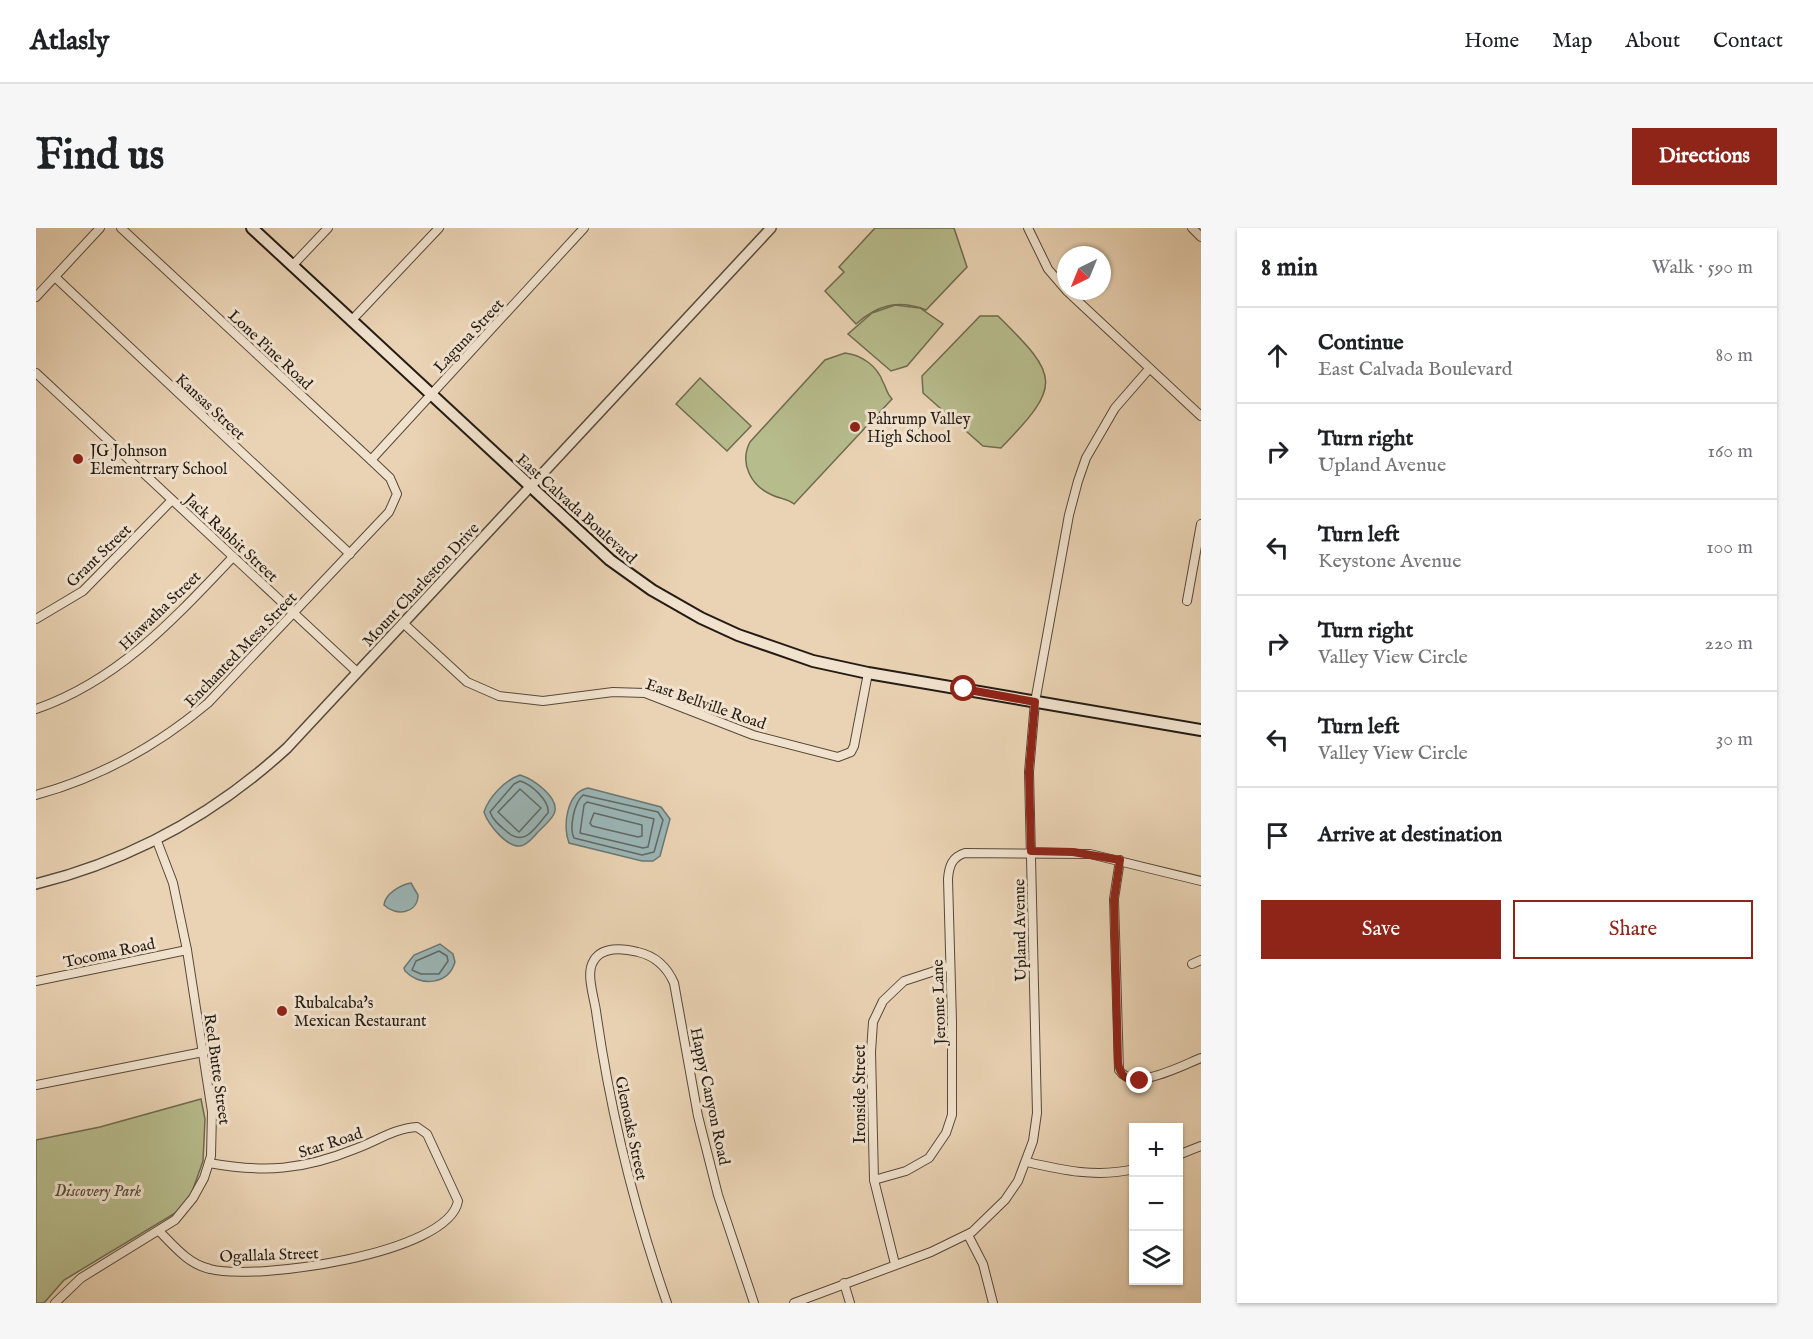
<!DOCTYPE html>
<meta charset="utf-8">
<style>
:root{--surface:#fff;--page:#f6f6f6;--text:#202124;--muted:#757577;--line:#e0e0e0;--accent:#8f2418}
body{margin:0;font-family:"IM FELL English",serif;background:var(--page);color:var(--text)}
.controls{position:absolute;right:18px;bottom:18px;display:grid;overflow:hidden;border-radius:0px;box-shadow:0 2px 4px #0004}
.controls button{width:54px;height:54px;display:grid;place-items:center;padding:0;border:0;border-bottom:2px solid var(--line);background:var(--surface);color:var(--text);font:30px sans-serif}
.compass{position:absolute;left:1021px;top:18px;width:54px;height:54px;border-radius:50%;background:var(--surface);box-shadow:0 2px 4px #0004;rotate:223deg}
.stop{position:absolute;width:18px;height:18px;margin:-14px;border:4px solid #8f2418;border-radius:50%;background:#fff}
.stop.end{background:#8f2418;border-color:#fff;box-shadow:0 2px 6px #0008}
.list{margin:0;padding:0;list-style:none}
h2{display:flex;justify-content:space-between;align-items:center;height:78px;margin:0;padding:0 24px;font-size:26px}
h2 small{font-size:20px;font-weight:400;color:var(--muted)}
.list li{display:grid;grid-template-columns:39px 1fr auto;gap:18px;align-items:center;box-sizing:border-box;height:96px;padding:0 24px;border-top:2px solid var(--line)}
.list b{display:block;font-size:22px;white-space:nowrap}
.list p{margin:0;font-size:20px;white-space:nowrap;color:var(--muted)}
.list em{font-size:20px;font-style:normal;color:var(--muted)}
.actions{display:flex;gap:12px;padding:18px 24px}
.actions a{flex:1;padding:14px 0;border:2px solid var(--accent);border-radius:0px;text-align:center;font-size:21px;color:var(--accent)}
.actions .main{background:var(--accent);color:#fff}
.icon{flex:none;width:33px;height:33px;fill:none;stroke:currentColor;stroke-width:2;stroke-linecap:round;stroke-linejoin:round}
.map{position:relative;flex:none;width:1165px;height:1075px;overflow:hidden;border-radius:0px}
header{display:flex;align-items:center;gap:36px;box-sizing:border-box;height:84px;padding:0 30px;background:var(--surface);border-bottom:2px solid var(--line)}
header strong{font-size:28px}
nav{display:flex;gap:33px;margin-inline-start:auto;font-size:21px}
.intro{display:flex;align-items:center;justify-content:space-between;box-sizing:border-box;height:144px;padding:0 36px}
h1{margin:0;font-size:42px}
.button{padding:15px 27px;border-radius:0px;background:var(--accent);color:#fff;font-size:21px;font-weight:700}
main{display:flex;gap:36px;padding:0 36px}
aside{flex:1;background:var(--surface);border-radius:0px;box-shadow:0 2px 4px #0004}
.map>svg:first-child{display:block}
.green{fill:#b7bc8d;stroke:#6e6c50;stroke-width:1.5}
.water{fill:#9bb6b7;stroke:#6b7875;stroke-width:1.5}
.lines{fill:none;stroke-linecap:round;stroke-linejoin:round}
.shore{stroke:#606965;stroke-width:1.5}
.minor-casing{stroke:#564a3b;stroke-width:10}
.tertiary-casing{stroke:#564a3b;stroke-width:12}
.secondary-casing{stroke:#241c13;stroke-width:14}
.minor{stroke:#f1e2ce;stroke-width:8}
.tertiary{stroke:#f1e2ce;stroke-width:9}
.secondary{stroke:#f1e2ce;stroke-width:10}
.route{stroke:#8f2418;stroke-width:8}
.poi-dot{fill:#8f2418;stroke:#f1e2ce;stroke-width:2}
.labels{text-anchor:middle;stroke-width:6;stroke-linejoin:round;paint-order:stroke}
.street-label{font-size:16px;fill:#241c13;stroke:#f1e2ce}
.poi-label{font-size:16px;fill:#241c13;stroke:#f1e2ce;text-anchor:start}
.park-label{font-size:16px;font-style:italic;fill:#504c38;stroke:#f1e2ce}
</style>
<header>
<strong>Atlasly</strong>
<nav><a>Home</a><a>Map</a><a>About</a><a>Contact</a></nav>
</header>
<div class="intro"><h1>Find us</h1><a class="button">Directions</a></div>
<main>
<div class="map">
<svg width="1165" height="1075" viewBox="0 0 1165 1075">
<rect width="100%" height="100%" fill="#ead3b4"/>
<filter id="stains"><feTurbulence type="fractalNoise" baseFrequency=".00333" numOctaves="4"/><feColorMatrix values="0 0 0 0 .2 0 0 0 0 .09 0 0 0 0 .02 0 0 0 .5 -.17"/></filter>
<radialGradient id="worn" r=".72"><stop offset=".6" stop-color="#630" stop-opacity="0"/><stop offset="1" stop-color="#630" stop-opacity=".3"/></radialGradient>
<g class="green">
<path d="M 839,0 L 918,0 L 931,39 L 890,82 C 863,71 841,77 820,96 L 789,63 L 808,44 L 803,39 Z"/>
<polygon points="859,77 884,80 907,96 871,138 855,143 812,106 836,85"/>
<path d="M 944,88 L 962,88 C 1024,149 1026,157 965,220 L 947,218 L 887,165 L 886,148 Z"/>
<path d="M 809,125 C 826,127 841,138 847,154 C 851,161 850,165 856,171 L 758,276 C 751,270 744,271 736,267 C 715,258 703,235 714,214 L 789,132 Z"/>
<polygon points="664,150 715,198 691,223 640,176"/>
<polygon points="165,871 169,891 167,933 151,978 28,1052 8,1075 0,1075 0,912 64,899"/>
</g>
<g class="water">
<path d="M 484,547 C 497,551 525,570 518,586 C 515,592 507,599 502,604 C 497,609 492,617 484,618 C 470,619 452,596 448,584 C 453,569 469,552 484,547 Z"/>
<path d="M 552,560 L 625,579 L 634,591 L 624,628 L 617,633 L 606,633 L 533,615 C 526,598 531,564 552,560 Z"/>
<path d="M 375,655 L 382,667 C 382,685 360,689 348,677 C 349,666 364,657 375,655 Z"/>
<path d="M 404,716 L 417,726 L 419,734 C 412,757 385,759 369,743 L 368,740 L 378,727 Z"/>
</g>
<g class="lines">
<g class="shore">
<path d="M 484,553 C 495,556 514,573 512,585 C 498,600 489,621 469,602 C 463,597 457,592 454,584 L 478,556 Z"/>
<polygon points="484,561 505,580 483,604 462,584"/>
<path d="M 547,567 L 622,584 L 627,592 L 618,624 L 606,627 L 538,610 C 533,600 538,575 547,567 Z"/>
<polygon points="551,574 618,591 612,619 607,620 544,605 548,577"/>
<polygon points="558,585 606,597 606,608 602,609 556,598 554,595"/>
<polygon points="403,723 411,728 412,733 403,746 385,746 376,742 380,733"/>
</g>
<g class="minor-casing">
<g id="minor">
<polyline points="992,0 1012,41 1030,62"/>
<polyline points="1156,0 1165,9"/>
<polyline points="256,38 292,0"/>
<polyline points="19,49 314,326"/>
<polyline points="1031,63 1165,188"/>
<polyline points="0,69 64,0"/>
<polyline points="315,93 403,0"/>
<polyline points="0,145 321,444"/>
<polyline points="335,232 548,0"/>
<polyline points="1151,373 1165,296"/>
<polyline points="0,391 47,363 136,272"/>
<polyline points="367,395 431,454 463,468 507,473 577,464 609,465 717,507 802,529 815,524 818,518 832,445"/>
<path d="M 0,481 C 83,452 138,391 197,329"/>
<path d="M 0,567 C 65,549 121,518 172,475 L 353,284 L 361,266 L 354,250 L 335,232 L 85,0"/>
<path d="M 1084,632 L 1078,671 L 1083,842 C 1097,864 1145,838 1165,830"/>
<polyline points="1156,736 1165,732"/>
<polyline points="0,753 151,722"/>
<polyline points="0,857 167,824"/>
<polyline points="1142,927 1165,918"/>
<path d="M 991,934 C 1026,942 1061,950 1098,941"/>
<path d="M 838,952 L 870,943 L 893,930 L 910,905 L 916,887 L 916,793 L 912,651 C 913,638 916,629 929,625 L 1054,626 L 1165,653"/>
<path d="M 123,1003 C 138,1018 152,1036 174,1041 C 219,1053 413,1026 422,973 L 391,906 L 381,899 C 359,900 339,914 319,921 C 267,942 228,945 173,935"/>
<polyline points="932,1007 947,1036 957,1075"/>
<polyline points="859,1036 838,952 835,824 837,794 847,773 868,753 914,738"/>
<polyline points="808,1055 814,1075"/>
<polyline points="19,1075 45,1050 139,992 157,970 168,950 175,928 176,884 151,722 137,655 121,613"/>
<path d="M 631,1075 C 598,980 574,883 560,783 C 558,769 550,746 557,734 C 565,718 587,720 602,724 C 619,728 631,739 638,755 L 662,888 L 682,967 L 718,1075"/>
<polyline points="758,1075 895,1024 936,1004 969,972 982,953 997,913 1001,885 993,544 999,474 1033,287 1042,253 1050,230 1079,180 1113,141"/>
</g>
</g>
<g class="tertiary-casing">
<path id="tertiary" d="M 0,656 C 96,632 178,587 251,520 L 735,0"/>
</g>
<g class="secondary-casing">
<polyline id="secondary" points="216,0 574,332 616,362 665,390 702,407 777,433 832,445 1165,502"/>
</g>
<use href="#minor" class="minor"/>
<use href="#tertiary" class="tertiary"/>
<use href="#secondary" class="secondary"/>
</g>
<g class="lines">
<path class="route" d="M 928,461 L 999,474 L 993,544 L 995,623 L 1037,624 L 1084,632 L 1078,672 L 1082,835 C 1084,848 1091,853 1104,853"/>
</g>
<g class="poi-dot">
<circle cx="819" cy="199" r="6"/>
<circle cx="42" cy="231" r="6"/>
<circle cx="246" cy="783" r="6"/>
</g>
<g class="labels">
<g class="street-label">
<text transform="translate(432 107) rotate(-47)" y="6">Laguna Street</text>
<text transform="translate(235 121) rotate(43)" y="6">Lone Pine Road</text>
<text transform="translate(175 178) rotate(43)" y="6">Kansas Street</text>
<text transform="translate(541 280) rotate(42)" y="6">East Calvada Boulevard</text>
<text transform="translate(196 309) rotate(43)" y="6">Jack Rabbit Street</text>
<text transform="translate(62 327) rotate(-44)" y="6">Grant Street</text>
<text transform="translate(384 356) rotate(-47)" y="6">Mount Charleston Drive</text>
<text transform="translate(123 382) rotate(-44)" y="6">Hiawatha Street</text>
<text transform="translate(204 421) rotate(-46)" y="6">Enchanted Mesa Street</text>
<text transform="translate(670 475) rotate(19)" y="6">East Bellville Road</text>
<text transform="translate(983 702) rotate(-91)" y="6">Upland Avenue</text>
<text transform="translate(73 724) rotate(-12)" y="6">Tocoma Road</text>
<text transform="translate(902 774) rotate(-92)" y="6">Jerome Lane</text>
<text transform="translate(182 841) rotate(82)" y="6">Red Butte Street</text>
<text transform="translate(823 866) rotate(-90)" y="6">Ironside Street</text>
<text transform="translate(675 868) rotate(78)" y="6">Happy Canyon Road</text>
<text transform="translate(596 900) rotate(78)" y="6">Glenoaks Street</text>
<text transform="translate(294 914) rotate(-18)" y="6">Star Road</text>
<text transform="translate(233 1026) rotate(-2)" y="6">Ogallala Street</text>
</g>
<g class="poi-label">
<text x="831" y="196">Pahrump Valley<tspan x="831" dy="18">High School</tspan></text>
<text x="54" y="228">JG Johnson<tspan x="54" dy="18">Elementrrary School</tspan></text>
<text x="258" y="780">Rubalcaba's<tspan x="258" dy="18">Mexican Restaurant</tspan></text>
</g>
<g class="park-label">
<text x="62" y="968">Discovery Park</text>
</g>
</g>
<rect width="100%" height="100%" filter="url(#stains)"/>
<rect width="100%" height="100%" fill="url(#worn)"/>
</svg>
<div class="controls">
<button>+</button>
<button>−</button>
<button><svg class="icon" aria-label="layers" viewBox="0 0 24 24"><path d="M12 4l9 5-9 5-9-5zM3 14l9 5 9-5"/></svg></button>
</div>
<svg class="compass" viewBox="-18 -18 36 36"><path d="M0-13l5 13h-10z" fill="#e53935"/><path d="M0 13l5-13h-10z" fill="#757577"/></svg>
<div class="stop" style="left:928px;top:461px"></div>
<div class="stop end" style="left:1104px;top:853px"></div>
</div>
<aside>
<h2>8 min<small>Walk · 590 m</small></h2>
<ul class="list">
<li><svg class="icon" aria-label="ahead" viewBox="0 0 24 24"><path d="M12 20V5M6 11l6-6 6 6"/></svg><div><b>Continue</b><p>East Calvada Boulevard</p></div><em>80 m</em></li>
<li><svg class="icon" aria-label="right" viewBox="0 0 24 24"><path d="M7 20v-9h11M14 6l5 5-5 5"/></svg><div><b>Turn right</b><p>Upland Avenue</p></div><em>160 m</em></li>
<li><svg class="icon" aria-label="left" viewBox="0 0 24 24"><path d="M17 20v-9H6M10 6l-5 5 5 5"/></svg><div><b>Turn left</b><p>Keystone Avenue</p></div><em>100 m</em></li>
<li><svg class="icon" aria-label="right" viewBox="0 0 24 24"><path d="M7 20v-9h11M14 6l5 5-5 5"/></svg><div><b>Turn right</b><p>Valley View Circle</p></div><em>220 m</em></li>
<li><svg class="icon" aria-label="left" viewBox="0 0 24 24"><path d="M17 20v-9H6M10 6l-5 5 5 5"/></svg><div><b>Turn left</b><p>Valley View Circle</p></div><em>30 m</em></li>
<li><svg class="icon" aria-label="arrive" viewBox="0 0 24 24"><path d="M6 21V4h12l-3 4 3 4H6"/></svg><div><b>Arrive at destination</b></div></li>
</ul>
<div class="actions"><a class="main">Save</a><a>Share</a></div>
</aside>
</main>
